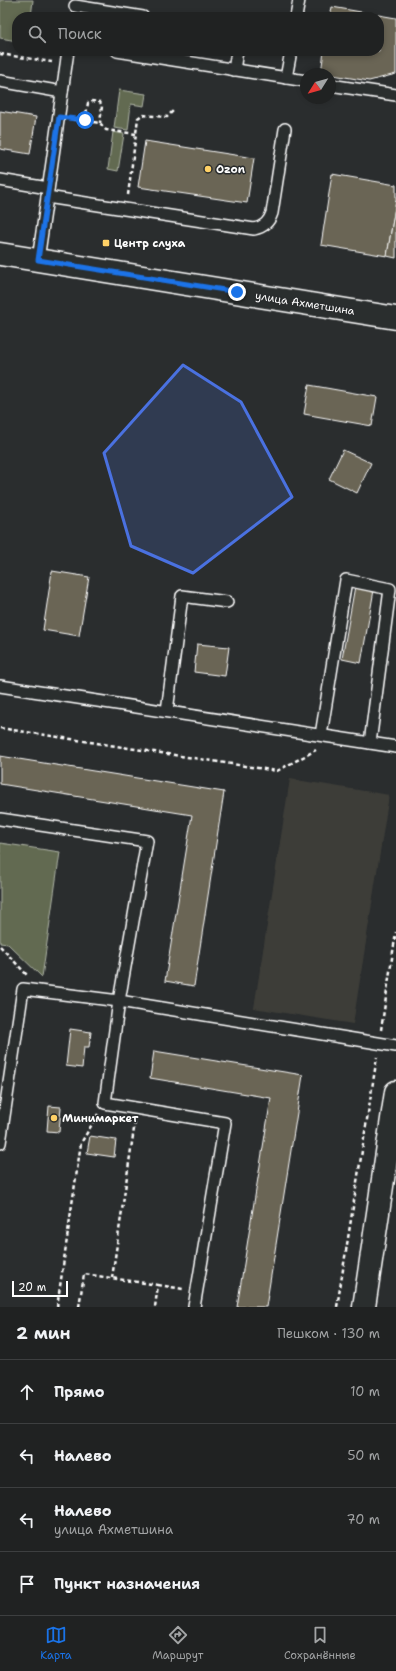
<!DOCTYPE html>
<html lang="ru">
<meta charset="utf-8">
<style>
:root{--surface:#202222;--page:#2d2f2f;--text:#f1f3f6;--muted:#a2a4a5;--line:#3d3f40;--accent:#1a73e8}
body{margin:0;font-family:"Shantell Sans",sans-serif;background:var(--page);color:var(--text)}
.compass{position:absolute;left:300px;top:68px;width:36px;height:36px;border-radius:50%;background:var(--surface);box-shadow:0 2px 6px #0003;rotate:233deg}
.scale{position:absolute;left:12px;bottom:10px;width:56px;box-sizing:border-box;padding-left:4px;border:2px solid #fff;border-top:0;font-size:11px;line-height:14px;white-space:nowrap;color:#fff;-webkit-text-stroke:3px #2a2d2e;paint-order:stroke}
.stop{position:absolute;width:12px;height:12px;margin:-9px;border:3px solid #1a73e8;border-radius:50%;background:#fff}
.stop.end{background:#1a73e8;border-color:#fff;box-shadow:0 1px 4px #0008}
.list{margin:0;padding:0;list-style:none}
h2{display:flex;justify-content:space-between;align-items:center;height:52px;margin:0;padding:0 16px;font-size:17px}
h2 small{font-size:13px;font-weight:400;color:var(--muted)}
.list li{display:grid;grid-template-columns:26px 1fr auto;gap:12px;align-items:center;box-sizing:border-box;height:64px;padding:0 16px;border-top:1px solid var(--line)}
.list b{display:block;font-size:15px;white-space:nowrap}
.list p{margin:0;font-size:13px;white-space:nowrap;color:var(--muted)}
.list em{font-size:13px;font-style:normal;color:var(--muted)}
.icon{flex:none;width:22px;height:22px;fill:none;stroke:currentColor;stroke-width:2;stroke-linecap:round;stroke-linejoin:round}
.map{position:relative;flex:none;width:396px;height:1307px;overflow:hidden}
.search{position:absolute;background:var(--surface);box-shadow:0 2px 6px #0003;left:12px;right:12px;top:12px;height:44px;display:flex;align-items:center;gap:10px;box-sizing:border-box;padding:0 14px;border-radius:16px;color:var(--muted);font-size:15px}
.sheet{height:308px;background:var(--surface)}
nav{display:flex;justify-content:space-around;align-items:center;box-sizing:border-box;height:56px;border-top:1px solid var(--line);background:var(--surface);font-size:11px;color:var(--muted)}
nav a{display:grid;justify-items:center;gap:2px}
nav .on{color:var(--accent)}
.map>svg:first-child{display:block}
.built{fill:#3e3e39}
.green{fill:#626b51;stroke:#b0b5a8}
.building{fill:#6b6554;stroke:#fff}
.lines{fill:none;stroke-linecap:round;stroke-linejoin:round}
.service-casing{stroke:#fff;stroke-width:14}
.minor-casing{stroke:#fff;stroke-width:25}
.tertiary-casing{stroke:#fff;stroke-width:25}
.path{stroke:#fff;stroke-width:2.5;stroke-dasharray:4 3;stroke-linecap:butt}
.service{stroke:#2a2d2e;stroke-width:11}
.minor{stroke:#2a2d2e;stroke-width:22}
.tertiary{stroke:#2a2d2e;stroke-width:22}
.route{stroke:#1a73e8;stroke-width:5}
.marked{fill:#4a71e0;fill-opacity:0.2;stroke:#4a71e0;stroke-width:3;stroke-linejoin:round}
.poi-dot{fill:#ffd166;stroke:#2a2d2e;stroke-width:1.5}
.labels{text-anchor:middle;stroke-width:3;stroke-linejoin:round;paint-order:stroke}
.poi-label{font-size:11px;font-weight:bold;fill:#fff;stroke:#2a2d2e;text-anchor:start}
.street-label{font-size:11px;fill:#fff;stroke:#2a2d2e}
</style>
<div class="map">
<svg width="396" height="1307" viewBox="0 0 396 1307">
<rect width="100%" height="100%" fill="#2a2d2e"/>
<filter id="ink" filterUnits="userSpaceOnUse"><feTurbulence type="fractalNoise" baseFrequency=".025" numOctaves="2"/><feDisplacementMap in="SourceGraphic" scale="8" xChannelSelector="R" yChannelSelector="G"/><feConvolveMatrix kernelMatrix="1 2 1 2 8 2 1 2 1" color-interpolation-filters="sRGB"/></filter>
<g filter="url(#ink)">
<polygon class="built" points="290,779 389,795 353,1024 254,1008"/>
<g class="green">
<polygon points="0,0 33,0 31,17 17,17 17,41 0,38"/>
<polygon points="119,90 146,94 144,106 131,104 128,130 114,128"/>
<polygon points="113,132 124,134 118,171 108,169"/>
<polygon points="0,843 60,852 42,977 8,944 0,943"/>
</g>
<g class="building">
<polygon points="332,7 396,18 396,74 369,81 321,73 324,51 379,51 379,17 330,17"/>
<polygon points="0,111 36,117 30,154 0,149"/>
<polygon points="145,141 254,158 247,203 138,187"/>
<polygon points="332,174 396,185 396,201 387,256 321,245"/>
<polygon points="396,201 396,258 387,256"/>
<polygon points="309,385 377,397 372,426 304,414"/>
<polygon points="343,450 371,463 357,493 329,479"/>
<polygon points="52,571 89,577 79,636 43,630"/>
<polygon points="355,586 374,590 361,663 342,659"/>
<polygon points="197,644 229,647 225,676 194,672"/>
<polygon points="0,756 224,792 194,986 165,981 192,815 0,784"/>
<polygon points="70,1029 91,1032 89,1047 84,1047 82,1068 66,1066"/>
<polygon points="154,1051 303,1075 266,1307 237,1307 271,1098 150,1078"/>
<polygon points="49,1106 61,1107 59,1132 47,1131"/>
<polygon points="90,1136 116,1140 114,1157 87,1153"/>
</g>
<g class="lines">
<g class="service-casing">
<g id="service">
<polyline points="75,6 143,17"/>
<polyline points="296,17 299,0"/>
<polyline points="117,51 306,81"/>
<polyline points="234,70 237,51"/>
<polyline points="286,78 291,51"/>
<polyline points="0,81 62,92"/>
<polyline points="330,85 396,95"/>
<polyline points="0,180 48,188"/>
<path d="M 47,197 L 254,229 C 264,227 269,222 272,213 L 285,129"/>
<polyline points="38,260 68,51"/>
<polyline points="0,686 396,747"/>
<polyline points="167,711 182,596 227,602"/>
<polyline points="321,735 346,580 390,589 370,743"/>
<polyline points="0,819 147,841 119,1001 105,1103 225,1123 194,1307"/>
<polyline points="0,1143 23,989 119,1001 396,1046"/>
</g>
</g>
<g class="minor-casing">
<polyline id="minor" points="364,1307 396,1092"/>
</g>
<g class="tertiary-casing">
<polyline id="tertiary" points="0,254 396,318"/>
</g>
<g class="path">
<polyline points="0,54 52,62"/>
<polyline points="73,119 100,123 106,130 136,134"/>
<polyline points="85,120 88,103 91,101 100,102 102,106 100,123"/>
<polyline points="128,195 138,118 142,115 167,117 173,111"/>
<polyline points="0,728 277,771 316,750"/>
<polyline points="0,946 27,975"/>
<polyline points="381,1030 396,932"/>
<polyline points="112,1278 135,1122"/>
<polyline points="158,1285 183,1289"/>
<polyline points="57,1307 81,1143 98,1114"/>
<polyline points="79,1307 84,1274 158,1285 155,1307"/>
<polyline points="337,1307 377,1057"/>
</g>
<use href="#service" class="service"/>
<use href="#minor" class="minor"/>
<use href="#tertiary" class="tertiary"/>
</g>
</g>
<g class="lines" filter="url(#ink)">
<polyline class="route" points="85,120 59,117 38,260 237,292"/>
</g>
<path class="marked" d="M 183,365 L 241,402 L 292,497 L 193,573 L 131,546 L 104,453 Z"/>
<g class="poi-dot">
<circle cx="208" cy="169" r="4"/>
<rect x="102" y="239" width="8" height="8" rx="2"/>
<circle cx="54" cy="1118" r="4"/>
</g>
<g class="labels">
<g class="poi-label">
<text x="216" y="173">Ozon</text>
<text x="114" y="247">Центр слуха</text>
<text x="62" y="1122">Минимаркет</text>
</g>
<g class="street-label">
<text transform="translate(305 303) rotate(9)" y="4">улица Ахметшина</text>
</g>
</g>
</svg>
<svg class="compass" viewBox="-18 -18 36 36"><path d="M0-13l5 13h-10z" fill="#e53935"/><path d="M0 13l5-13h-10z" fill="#a2a4a5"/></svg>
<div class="scale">20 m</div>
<div class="stop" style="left:85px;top:120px"></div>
<div class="stop end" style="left:237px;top:292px"></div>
<div class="search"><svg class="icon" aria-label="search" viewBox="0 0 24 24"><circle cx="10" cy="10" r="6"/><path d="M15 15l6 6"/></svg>Поиск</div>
</div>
<section class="sheet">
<h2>2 мин<small>Пешком · 130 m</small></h2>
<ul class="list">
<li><svg class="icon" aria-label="ahead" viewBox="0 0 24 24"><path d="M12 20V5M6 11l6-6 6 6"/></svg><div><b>Прямо</b></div><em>10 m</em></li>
<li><svg class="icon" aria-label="left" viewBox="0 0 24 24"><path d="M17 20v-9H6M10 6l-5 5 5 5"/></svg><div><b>Налево</b></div><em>50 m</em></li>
<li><svg class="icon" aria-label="left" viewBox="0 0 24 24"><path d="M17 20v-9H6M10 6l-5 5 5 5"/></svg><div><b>Налево</b><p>улица Ахметшина</p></div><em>70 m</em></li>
<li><svg class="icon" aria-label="arrive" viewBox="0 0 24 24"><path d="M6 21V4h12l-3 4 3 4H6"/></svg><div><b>Пункт назначения</b></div></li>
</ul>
</section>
<nav>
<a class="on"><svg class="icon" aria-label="map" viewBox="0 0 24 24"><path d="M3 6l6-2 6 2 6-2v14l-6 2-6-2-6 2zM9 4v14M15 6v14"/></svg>Карта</a>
<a><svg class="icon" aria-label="directions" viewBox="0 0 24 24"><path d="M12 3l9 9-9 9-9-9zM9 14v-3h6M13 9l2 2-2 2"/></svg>Маршрут</a>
<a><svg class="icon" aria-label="saved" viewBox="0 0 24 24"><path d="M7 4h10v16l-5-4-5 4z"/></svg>Сохранённые</a>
</nav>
